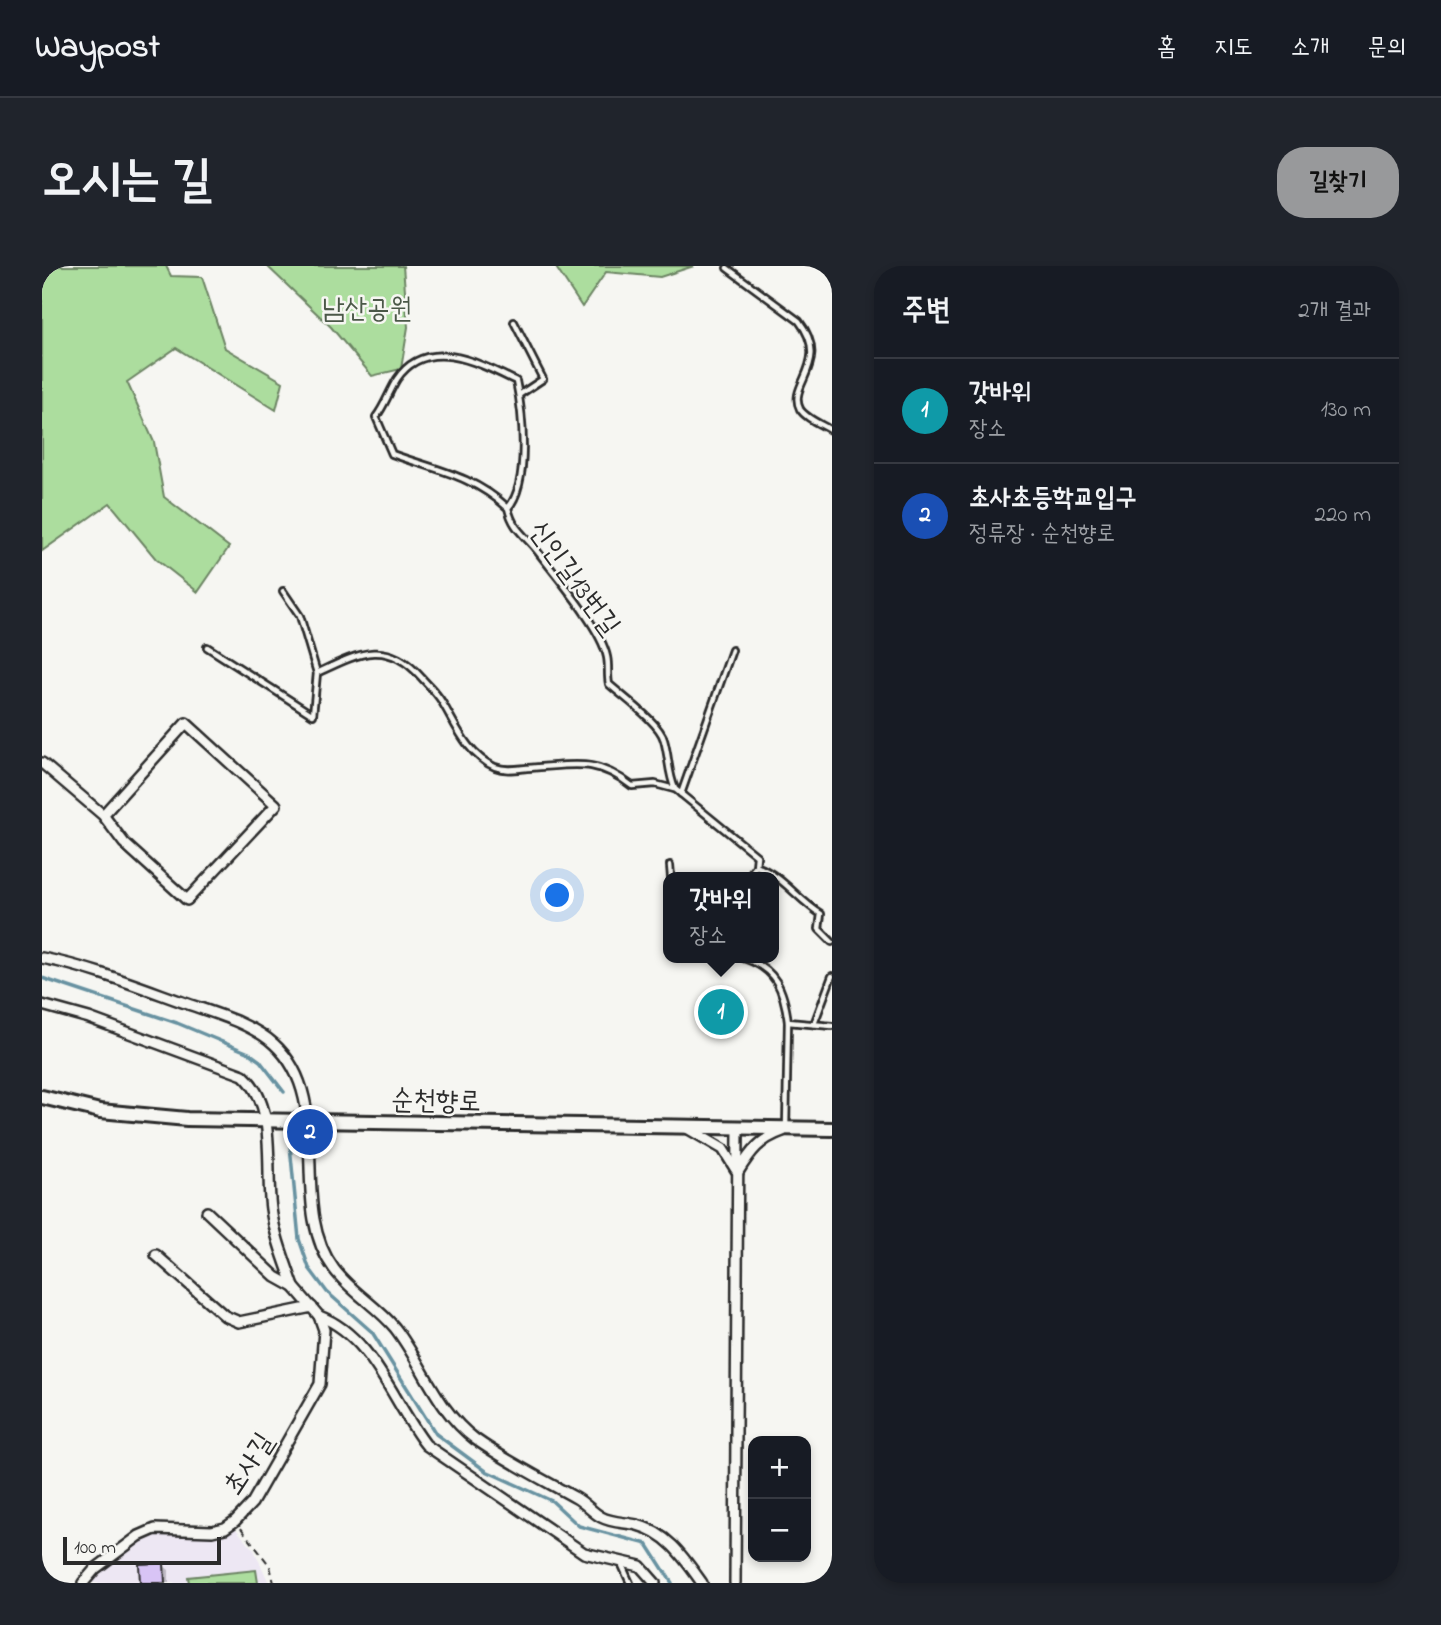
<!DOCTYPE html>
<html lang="ko">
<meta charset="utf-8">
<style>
:root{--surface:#171b24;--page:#20242c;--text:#f1f3f6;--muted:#9ea1a6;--line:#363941;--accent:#98999b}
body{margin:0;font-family:"Indie Flower","Poor Story",sans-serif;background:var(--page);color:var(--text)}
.controls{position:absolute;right:21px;bottom:21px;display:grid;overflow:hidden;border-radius:14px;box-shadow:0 4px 10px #0003}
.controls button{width:63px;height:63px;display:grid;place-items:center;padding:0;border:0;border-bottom:2px solid var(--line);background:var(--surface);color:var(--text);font:35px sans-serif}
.scale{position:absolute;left:21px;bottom:18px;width:158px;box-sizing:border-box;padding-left:7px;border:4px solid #2b2b2b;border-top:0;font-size:19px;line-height:24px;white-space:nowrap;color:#2b2b2b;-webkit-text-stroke:5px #f6f6f2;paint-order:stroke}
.you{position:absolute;left:516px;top:630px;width:24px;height:24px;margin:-18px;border:5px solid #fff;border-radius:50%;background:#1a73e8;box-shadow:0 0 0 10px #1a73e833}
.badge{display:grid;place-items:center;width:46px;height:46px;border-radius:50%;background:var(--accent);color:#fff;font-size:23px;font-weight:700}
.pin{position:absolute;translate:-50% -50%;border:4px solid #fff;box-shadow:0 2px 7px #0006}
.popup{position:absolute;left:621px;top:606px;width:116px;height:91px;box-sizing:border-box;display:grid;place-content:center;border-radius:14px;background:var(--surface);filter:drop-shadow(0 2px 5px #0005);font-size:23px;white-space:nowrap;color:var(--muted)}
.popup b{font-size:26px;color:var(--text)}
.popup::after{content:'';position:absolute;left:50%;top:100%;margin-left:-14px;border:14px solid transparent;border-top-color:var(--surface)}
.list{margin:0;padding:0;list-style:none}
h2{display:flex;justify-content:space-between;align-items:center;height:91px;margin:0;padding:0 28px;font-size:30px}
h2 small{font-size:23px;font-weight:400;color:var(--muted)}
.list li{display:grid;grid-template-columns:46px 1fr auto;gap:21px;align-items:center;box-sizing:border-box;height:105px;padding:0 28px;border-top:2px solid var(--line)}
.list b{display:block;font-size:26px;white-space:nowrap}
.list p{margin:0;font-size:23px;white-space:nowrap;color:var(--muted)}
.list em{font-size:23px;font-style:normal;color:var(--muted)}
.map{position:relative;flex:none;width:790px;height:1317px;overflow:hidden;border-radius:28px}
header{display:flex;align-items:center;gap:42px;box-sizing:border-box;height:98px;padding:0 35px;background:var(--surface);border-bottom:2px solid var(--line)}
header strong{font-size:33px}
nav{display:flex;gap:38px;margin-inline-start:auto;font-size:24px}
.intro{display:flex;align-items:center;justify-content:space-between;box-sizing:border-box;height:168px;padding:0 42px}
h1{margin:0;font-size:49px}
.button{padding:18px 32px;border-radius:28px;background:var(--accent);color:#111;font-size:24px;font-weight:700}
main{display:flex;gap:42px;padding:0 42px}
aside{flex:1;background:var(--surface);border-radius:28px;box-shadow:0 4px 10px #0003}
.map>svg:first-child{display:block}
.built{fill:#ede7f3}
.green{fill:#acdd9e;stroke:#6c8464;stroke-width:2}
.shadow{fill:#0003}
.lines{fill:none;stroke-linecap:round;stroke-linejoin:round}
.stream{stroke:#6792a1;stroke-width:3.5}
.building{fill:#d8c4f5;stroke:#2b2b2b;stroke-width:2}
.service-casing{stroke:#2b2b2b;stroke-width:10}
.minor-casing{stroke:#2b2b2b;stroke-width:14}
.secondary-casing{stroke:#2b2b2b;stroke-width:18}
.path{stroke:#2b2b2b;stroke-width:2;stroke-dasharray:7 5;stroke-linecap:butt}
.service{stroke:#f6f6f2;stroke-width:4.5}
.minor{stroke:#f6f6f2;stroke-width:9}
.secondary{stroke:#f6f6f2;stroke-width:12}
.labels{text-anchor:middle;stroke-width:5;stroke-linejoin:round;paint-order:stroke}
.park-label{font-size:28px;fill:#4b5848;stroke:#f6f6f2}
.street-label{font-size:28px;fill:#2b2b2b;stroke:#f6f6f2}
</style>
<header>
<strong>Waypost</strong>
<nav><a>홈</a><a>지도</a><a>소개</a><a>문의</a></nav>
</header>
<div class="intro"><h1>오시는 길</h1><a class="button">길찾기</a></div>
<main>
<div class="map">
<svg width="790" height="1317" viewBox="0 0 790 1317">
<rect width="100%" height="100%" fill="#f6f6f2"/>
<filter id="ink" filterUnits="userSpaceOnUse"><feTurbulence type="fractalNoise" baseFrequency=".0143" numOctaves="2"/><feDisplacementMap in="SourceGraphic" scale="14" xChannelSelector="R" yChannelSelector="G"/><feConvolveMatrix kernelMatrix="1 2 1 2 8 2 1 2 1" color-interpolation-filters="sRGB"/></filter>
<g filter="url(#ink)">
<polygon class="built" points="193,1262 212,1284 227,1317 50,1317 49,1313 105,1270 183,1268"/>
<g class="green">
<polygon points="0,0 124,0 129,10 160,11 183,82 241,116 234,144 134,82 85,116 112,176 122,231 187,281 156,326 114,293 68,237 0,285"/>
<polygon points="225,0 361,0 366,61 359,103 330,110 289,61"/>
<polygon points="513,0 652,0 618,11 564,6 540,41"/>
<polygon points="214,1304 216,1317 147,1317 146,1311"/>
</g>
<polygon class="shadow" points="121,1299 127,1304 127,1317 100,1317"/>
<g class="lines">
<g class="stream">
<polyline points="0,712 135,757 207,787 218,795 242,826"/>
<polyline points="247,869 257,973 267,1002 285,1026 330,1066 394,1168 444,1205 510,1235 537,1260 605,1278 630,1317"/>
<polyline points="785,1317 790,1314"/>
</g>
</g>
<polygon class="building" points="122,1297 123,1317 98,1317 97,1298"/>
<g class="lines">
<g class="service-casing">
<g id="service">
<path d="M 685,2 L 757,55 C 790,98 745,118 758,143 C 763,152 781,159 790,165"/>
<polyline points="472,56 501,113 477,129"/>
<path d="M 466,242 C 430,209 394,204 350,188 L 334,151 C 343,139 347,126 355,113 C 385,69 437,97 474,115 C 481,147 488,217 466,242 C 471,264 484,270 496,286 C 515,311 559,362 565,391 C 567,400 565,409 567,418 C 581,431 618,457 622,474 C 627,491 626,507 633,523 L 715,590 L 714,600 L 706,611"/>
<path d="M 241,325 L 258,350 L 275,407 C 317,387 345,372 379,411 C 386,419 395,427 400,436 C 414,459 425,489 453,501 C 463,505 474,503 485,502 C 530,500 552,490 590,520 L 613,518 L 632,523"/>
<polyline points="165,381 271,449 275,407"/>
<polyline points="639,528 690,384"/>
<polyline points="628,599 629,611"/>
<path d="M 714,600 C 741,610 755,633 779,648 L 777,663 L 790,676"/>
<path d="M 701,692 C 734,702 742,724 746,756 L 790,760"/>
<polyline points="772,758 790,710"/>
<polyline points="744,862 746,756"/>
<polyline points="579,1297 588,1317"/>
</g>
</g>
<g class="minor-casing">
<g id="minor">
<polyline points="0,497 61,549 82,577 145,634 234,539 144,457 61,549"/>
<path d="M 0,692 C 51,702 98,721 146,738 C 175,748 210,758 232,778 C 295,835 244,939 292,1003 C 309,1026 335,1040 353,1062 C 381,1098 395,1145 433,1173 C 464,1195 500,1213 534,1232 C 543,1237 550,1246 559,1251 C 570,1257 582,1256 595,1259 C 626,1267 642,1292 660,1317"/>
<path d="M 0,739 L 47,752 L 201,809 C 236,840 223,901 229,943 C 233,971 243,995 252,1021"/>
<polyline points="645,862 681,883 694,904"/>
<path d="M 696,906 C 709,885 718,873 741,865"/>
<polyline points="114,989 183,1050 197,1056 270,1041"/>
<path d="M 277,1050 C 331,1070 351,1137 384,1179 L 542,1287 L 598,1300 L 613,1317"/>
<polyline points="41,1317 53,1303 97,1270 113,1263 170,1265 183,1262 193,1255 210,1237 278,1118 282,1064 277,1050 252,1021 234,1011 165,946"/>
<polyline points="693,1317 696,862"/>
</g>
</g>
<g class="secondary-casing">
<polyline id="secondary" points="0,831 58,845 145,853 790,863"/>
</g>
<polyline class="path" points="199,1262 228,1300 232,1317"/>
<use href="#service" class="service"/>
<use href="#minor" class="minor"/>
<use href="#secondary" class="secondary"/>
</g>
</g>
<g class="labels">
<g class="park-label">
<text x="325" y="51">남산공원</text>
</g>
<g class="street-label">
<text transform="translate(534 311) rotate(54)" y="10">신인길13번길</text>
<text transform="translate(394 833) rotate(1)" y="10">순천향로</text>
<text transform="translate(205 1197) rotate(-57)" y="10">초사길</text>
</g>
</g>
</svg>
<div class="controls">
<button>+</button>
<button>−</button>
</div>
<div class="scale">100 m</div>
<div class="you"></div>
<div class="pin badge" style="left:679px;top:746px;background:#0f9aa8">1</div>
<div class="popup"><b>갓바위</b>장소</div>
<div class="pin badge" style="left:268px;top:866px;background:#1a4fb4">2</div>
</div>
<aside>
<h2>주변<small>2개 결과</small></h2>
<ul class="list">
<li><span class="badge" style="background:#0f9aa8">1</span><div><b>갓바위</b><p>장소</p></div><em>130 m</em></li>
<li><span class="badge" style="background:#1a4fb4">2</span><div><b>초사초등학교입구</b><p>정류장 · 순천향로</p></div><em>220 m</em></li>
</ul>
</aside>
</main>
